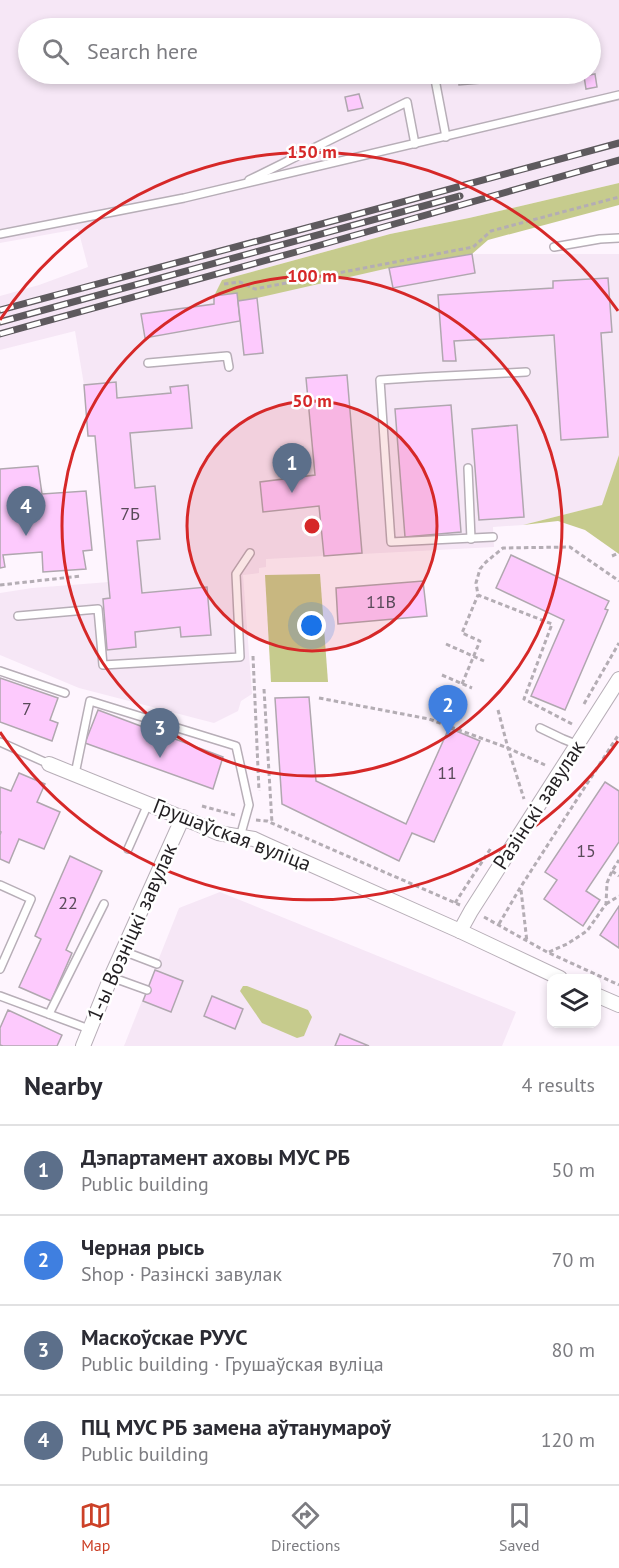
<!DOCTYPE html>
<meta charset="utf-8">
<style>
:root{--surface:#fff;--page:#f2f2f3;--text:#2b2b33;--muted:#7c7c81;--line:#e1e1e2;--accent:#cc4128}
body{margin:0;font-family:"PT Sans",sans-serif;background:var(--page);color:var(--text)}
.controls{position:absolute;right:18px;bottom:18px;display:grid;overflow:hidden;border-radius:12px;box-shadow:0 3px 9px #0003}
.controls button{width:54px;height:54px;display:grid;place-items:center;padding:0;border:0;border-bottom:2px solid var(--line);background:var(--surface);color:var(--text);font:30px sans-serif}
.you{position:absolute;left:312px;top:626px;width:21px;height:21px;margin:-15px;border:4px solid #fff;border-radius:50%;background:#1a73e8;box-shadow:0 0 0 9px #1a73e833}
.badge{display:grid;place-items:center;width:39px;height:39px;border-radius:50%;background:var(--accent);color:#fff;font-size:20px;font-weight:700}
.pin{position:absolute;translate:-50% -50px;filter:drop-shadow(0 2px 3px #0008)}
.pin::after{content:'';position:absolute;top:32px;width:21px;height:18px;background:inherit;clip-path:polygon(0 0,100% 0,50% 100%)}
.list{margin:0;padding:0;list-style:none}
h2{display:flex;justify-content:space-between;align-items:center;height:78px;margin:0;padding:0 24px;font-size:26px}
h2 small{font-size:20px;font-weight:400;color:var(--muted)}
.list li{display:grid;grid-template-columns:39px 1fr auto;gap:18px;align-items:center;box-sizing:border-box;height:90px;padding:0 24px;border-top:2px solid var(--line)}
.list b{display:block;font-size:22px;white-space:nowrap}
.list p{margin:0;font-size:20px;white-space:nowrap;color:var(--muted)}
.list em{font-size:20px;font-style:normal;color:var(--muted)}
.icon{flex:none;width:33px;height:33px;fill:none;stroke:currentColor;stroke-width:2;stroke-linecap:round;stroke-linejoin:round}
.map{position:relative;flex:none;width:619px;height:1046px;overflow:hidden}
.search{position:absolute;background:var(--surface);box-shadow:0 3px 9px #0003;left:18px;right:18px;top:18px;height:66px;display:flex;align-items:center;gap:15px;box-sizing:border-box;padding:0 21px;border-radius:33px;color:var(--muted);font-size:22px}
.sheet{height:438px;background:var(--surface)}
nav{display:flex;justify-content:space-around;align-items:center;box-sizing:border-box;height:84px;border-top:2px solid var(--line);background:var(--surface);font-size:16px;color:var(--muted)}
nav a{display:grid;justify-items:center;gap:3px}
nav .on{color:var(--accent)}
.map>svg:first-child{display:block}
.built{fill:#f6e7f6;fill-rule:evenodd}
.green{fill:#c6cb8d}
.building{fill:#fdcafd;stroke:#b0a7af;stroke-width:1.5}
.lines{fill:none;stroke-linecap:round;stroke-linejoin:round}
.lane-casing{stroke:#b7aeb7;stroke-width:10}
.street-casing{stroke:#b7aeb7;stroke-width:16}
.path{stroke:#b4adb4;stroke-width:3;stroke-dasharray:4.5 3;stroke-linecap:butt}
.lane{stroke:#fff;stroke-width:7}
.street{stroke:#fff;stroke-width:14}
.rail-casing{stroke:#5e5a5e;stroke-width:7}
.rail{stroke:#fff;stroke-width:4.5;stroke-dasharray:14;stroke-linecap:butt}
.ring{fill:none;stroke:#d62828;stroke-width:3}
.labels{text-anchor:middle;stroke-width:5;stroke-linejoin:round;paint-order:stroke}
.number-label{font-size:18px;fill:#594a59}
.street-label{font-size:21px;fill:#221f22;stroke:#fff}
.centre{fill:#d62828;stroke:#fff;stroke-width:3}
.ring-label{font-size:18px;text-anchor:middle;font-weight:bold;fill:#d62828;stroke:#fff;stroke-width:5;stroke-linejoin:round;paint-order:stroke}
</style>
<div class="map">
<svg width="619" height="1046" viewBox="0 0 619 1046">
<rect width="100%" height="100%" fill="#fef5fe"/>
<g class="built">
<path d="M 0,0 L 619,0 L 619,183 L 469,218 L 390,234 L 222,280 L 215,296 L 472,254 L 619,254 L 619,455 L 603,505 L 523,525 L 493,527 L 494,547 L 266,559 L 266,567 L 259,568 L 259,573 L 243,575 L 252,694 L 241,701 L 238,711 L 214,723 L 79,688 L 0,655 L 0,593 L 32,588 L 109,582 L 95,436 L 88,436 L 84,385 L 75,331 L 0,350 L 0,296 L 39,285 L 88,267 L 78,229 L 0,243 ZM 28,28 L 590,28 L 590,74 L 28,74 Z"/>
<polygon points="220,892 516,1012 502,1046 124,1046 179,908"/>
</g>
<g class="green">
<polygon points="619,183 619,205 488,240 472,254 389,268 257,298 238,301 236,293 214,296 222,280 390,234 469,218"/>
<polygon points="619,455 619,554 585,530 558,521 523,525 602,505"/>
<polygon points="320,574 328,682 271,682 265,575"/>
<polygon points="243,986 247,986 308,1010 312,1017 304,1036 297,1038 262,1023 240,991"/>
</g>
<g class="building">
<polygon points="458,74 517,74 518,80 459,85"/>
<polygon points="595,74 597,87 586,89 584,76"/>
<polygon points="359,94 363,108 348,111 345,97"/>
<polygon points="472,254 475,273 393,288 389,268"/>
<polygon points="608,278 612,332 601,333 608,437 561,440 554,335 454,341 456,361 443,361 438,295 553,288 553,281"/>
<polygon points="237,293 240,321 145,338 141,314 214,304 214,296"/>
<polygon points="257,298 263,353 244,355 238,301"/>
<polygon points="347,375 362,553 324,556 319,506 263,512 260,482 315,475 306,378"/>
<polygon points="116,382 117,398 171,393 170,387 188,385 192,428 130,433 135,488 155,486 160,539 137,541 142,593 207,587 211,635 181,637 180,627 135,632 136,647 107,650 103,599 110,598 95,436 88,436 84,385"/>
<polygon points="451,405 461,532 405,537 395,409"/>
<polygon points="517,425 524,517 479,520 472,429"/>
<polygon points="38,466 42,494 86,491 92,550 83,551 86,569 43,572 42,552 3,555 5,567 0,568 0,469"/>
<polygon points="511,555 609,601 605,609 608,610 565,710 531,696 564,620 496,588"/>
<polygon points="423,581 427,616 338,624 336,588"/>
<polygon points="0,678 58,698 50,720 58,723 52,741 0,722"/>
<polygon points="309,697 316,781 406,824 449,728 480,741 434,842 412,833 399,861 282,804 275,698"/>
<polygon points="98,710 223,757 213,789 85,743"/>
<polygon points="19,773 45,784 37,802 60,812 44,849 19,839 9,863 0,859 0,835 1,832 0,831 0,787 11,791"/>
<polygon points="605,782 619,791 619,842 586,891 600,900 583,926 544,899 557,880 545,872"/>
<polygon points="70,856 102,871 66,950 72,953 51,1001 19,987 41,939 35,936"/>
<polygon points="619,906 619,948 600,935"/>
<polygon points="155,970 183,981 171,1012 143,1001"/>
<polygon points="212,996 243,1009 235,1029 204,1016"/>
<polygon points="8,1010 62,1035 57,1046 3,1046 0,1045 0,1028"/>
<polygon points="340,1034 369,1046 335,1046"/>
</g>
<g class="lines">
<g class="lane-casing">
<g id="lane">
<polyline points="434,74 446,137"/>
<polyline points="249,180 407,102 415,144"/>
<polyline points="0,234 184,198 619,95"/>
<polyline points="554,247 600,239 619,238"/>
<polyline points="148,363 227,356 229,367"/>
<polyline points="468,468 471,539"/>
<polyline points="493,537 391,542 380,380 426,377 526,372"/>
<polyline points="18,616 98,609 103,665 240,657 236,574 250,553"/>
<polyline points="0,671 65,693"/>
<polyline points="540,728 563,739 578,745"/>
<polyline points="0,742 49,764"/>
<polyline points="75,774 90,701 236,746 249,805 240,837"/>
<polyline points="128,849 148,804"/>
<polyline points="0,885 31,899 0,969"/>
<polyline points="123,951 157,964"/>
<polyline points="111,977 147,990"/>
<polyline points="0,996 89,1029"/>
<polyline points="49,1014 104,904"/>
</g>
</g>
<g class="street-casing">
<g id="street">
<polyline points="49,764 195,823 218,833 254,839 267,845 460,931 560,978"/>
<polyline points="460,931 471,911 619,679"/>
<polyline points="596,995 619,1005"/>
<polyline points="83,1046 111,977 183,817"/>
</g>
</g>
<g class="path">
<polyline points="224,284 240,282 255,289 473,247 491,231 619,197"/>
<polyline points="612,556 619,553"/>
<polyline points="0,585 81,576"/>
<polyline points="446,644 484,661"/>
<polyline points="253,656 259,791"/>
<polyline points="442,675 472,688"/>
<polyline points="462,684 480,641 462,633 478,595"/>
<polyline points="264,689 272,823"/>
<polyline points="319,698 429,719 508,748 545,765"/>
<polyline points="584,704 619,643"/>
<polyline points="498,710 508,748 524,799"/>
<polyline points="572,724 524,699 552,624 478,595 476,583 480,569 486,562 503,548 570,547 619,581"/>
<polyline points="202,806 235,815"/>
<polyline points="256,820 267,821 460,905"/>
<polyline points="612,871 619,876"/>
<polyline points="521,890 527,942"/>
<polyline points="455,903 491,848"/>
<polyline points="606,904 619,896"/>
<polyline points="484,917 547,952 619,985"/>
<polyline points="499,924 520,888 619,734"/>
<polyline points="549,952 567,944 587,931 606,904 607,883 612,871 619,860"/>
</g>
<use href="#lane" class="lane"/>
<use href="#street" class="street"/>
<g class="rail-casing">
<g id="rail">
<polyline points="0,310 340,219 619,143"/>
<polyline points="0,322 460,196"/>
<polyline points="0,334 303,250 619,160"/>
</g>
</g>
<use href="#rail" class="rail"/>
</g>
<circle cx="312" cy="526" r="125" fill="#d62828" fill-opacity=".12"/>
<g class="ring">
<circle cx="312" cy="526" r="125"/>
<circle cx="312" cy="526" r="250"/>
<path d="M618 741A374 374 0 0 1 0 732M0 320A374 374 0 0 1 618 311"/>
</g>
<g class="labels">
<g class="number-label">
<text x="130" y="520">7Б</text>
<text x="381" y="608">11В</text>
<text x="27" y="715">7</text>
<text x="447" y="779">11</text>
<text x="586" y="857">15</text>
<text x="68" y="909">22</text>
</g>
<g class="street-label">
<text transform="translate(539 805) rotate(-57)" y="7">Разінскі завулак</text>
<text transform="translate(232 835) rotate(21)" y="7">Грушаўская вуліца</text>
<text transform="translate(132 932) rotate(-66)" y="7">1-ы Возніцкі завулак</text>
</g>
</g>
<circle cx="312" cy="526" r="9" class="centre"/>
<g class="ring-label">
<text x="312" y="158">150 m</text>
<text x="312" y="282">100 m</text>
<text x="312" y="407">50 m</text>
</g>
</svg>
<div class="controls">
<button><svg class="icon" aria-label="layers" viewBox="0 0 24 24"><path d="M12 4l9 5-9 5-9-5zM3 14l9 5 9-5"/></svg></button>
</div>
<div class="you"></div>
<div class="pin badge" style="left:292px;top:493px;background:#5c6f8a">1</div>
<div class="pin badge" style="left:448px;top:735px;background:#3f7fe0">2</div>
<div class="pin badge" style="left:160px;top:758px;background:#5c6f8a">3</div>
<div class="pin badge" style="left:26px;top:536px;background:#5c6f8a">4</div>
<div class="search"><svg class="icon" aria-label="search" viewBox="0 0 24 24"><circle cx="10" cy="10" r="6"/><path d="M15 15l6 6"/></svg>Search here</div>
</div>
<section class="sheet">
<h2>Nearby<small>4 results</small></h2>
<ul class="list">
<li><span class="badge" style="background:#5c6f8a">1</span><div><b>Дэпартамент аховы МУС РБ</b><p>Public building</p></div><em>50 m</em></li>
<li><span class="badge" style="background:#3f7fe0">2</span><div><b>Черная рысь</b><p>Shop · Разінскі завулак</p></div><em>70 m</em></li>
<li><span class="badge" style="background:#5c6f8a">3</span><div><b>Маскоўскае РУУС</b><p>Public building · Грушаўская вуліца</p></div><em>80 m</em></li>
<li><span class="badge" style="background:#5c6f8a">4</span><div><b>ПЦ МУС РБ замена аўтанумароў</b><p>Public building</p></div><em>120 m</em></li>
</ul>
</section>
<nav>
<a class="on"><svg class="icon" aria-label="map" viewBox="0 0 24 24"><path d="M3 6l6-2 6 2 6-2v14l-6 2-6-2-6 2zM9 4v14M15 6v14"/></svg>Map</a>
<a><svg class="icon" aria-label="directions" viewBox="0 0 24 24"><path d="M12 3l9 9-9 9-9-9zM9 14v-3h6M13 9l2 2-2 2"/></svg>Directions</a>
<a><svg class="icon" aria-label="saved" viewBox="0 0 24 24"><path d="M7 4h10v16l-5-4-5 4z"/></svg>Saved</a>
</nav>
